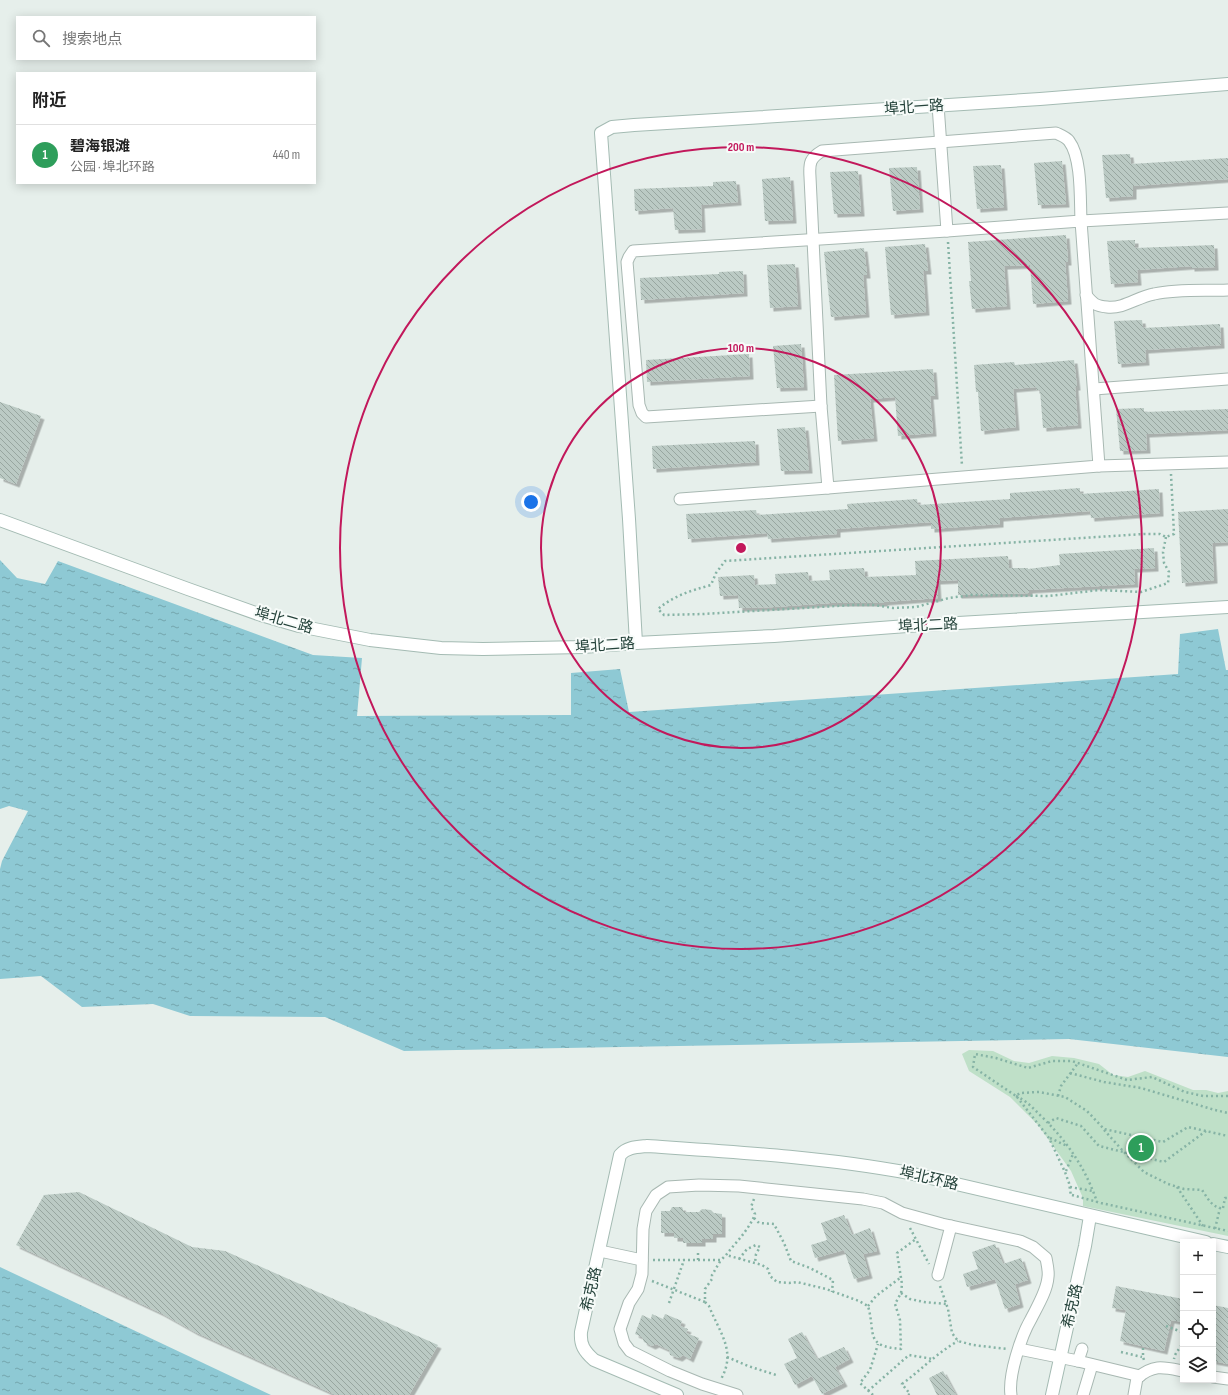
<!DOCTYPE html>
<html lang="zh">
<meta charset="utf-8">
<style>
:root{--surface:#fff;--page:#f6f6f6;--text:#222;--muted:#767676;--line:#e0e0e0;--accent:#0b8043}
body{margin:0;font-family:"Sofia Sans Condensed","Noto Sans SC",sans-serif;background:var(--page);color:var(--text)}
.controls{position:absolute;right:12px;bottom:12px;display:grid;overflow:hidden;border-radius:0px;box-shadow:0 2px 10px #0003}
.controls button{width:36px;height:36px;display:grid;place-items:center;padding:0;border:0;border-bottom:1px solid var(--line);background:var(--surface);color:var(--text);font:20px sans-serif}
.you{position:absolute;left:531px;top:502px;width:14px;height:14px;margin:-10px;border:3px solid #fff;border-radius:50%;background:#1a73e8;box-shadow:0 0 0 6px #1a73e833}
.badge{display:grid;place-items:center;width:26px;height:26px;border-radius:50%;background:var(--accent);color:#fff;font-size:13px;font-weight:700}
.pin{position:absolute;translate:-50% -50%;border:2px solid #fff;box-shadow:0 1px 4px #0006}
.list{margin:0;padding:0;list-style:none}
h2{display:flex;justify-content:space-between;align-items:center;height:52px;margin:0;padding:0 16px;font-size:17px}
h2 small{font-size:13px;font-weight:400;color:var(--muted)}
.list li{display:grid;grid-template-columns:26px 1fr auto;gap:12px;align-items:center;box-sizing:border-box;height:60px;padding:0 16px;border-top:1px solid var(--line)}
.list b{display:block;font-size:15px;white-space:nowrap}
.list p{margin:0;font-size:13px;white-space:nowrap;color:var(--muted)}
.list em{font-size:13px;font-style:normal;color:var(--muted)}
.icon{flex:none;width:22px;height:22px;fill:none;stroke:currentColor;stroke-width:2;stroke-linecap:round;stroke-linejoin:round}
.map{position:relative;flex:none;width:1228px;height:1395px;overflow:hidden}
.search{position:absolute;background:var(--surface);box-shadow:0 2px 10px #0003;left:16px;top:16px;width:300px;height:44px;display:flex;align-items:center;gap:10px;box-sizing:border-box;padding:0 14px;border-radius:0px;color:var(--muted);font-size:15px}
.panel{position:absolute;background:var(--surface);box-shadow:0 2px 10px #0003;left:16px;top:72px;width:300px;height:112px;border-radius:0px}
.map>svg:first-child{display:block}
.park{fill:#bfe0c8}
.water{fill:url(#water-ripples)}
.building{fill:url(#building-back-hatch);filter:url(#shadow)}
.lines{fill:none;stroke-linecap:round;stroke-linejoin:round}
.street-casing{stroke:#a8b8b2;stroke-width:13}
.secondary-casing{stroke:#a4bbb3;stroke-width:14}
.path{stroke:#86b3a5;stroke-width:2.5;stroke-dasharray:2 3;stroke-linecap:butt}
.street{stroke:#fff;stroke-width:11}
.secondary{stroke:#fff;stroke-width:12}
.ring{fill:none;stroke:#c2185b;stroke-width:2}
.labels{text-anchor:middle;stroke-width:4;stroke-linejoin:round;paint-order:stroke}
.street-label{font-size:15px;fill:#24423a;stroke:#f7fbf9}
.centre{fill:#c2185b;stroke:#f7fbf9;stroke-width:2}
.ring-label{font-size:12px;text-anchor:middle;font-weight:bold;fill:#c2185b;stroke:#f7fbf9;stroke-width:4;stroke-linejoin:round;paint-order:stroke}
</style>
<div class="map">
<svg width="1228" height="1395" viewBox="0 0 1228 1395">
<defs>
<pattern id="water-ripples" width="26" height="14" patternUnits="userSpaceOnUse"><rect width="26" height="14" fill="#8ec9d4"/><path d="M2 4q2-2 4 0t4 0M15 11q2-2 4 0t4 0" fill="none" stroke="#74a5ad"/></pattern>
<pattern id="building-back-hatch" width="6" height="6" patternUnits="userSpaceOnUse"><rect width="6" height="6" fill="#bbcac4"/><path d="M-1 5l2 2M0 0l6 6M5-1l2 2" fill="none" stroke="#98a6a0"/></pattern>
<filter id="shadow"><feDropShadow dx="3.5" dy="3.5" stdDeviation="0" flood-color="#0004"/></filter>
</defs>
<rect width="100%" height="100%" fill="#e6efeb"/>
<polygon class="park" points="969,1050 993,1051 1014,1061 1029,1063 1052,1056 1074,1058 1099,1064 1113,1075 1128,1077 1145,1071 1193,1090 1206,1090 1218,1093 1228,1091 1228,1236 1083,1206 1083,1198 1071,1171 1038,1125 1010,1097 969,1071 962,1054"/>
<g class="water">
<polygon points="0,560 17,578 45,584 58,561 313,655 362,658 357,716 571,715 571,673 620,669 629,712 1178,674 1180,634 1218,629 1226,670 1228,670 1228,1057 1069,1039 404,1051 325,1017 190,1016 153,1004 82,1007 41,976 0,979 0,869 2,861 28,811 9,806 0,809"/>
<polygon points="0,1267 271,1395 0,1395"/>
</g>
<g class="building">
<polygon points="1130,154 1131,164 1228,158 1228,179 1133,186 1133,196 1106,198 1102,155"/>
<polygon points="1062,161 1066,204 1038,205 1034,163"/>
<polygon points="1001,165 1004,207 977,209 973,166"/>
<polygon points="917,167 920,209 893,211 889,168"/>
<polygon points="858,171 861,213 834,214 830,172"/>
<polygon points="790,177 793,220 765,221 762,179"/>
<polygon points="736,181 738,202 701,205 702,229 675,230 673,208 635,211 634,189 713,186 713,182"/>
<polygon points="1066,235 1068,262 1065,262 1068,301 1033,304 1030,265 1004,266 1007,306 972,309 969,281 971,281 968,242"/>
<polygon points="1135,240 1135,248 1214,245 1215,267 1191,268 1191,266 1137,270 1138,282 1111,284 1107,241"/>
<polygon points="925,244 928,271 923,271 926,312 891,315 885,247"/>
<polygon points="864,248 867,275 863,275 866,314 831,317 824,252"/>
<polygon points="795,264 798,306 770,308 767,265"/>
<polygon points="743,271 744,293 641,300 640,278 719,274 719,272"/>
<polygon points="1142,320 1143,328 1220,324 1221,345 1145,350 1146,362 1118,364 1114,321"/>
<polygon points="801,344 804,387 777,388 773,346"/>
<polygon points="749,354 750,376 647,382 646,360"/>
<polygon points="1074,360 1077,387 1075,387 1078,425 1043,428 1040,390 1036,390 1036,387 1013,389 1016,427 981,431 978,392 976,392 974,365 1014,362 1015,365"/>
<polygon points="933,369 935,396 930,396 933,433 898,436 895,397 870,399 874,438 838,441 834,375"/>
<polygon points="0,402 41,416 16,484 0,478"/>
<polygon points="1144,408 1144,412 1228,409 1228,430 1146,434 1147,450 1120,451 1116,409"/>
<polygon points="805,427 809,470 781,471 777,429"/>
<polygon points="755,441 756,462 653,469 652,446"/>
<polygon points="1080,488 1080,494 1159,489 1160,513 1091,518 1090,511 1000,518 1000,524 931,529 931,522 837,529 837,534 768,539 767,533 688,539 686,514 756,510 757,515 848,509 847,504 917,499 918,505 1010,499 1010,493"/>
<polygon points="1228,509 1228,542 1212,543 1214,580 1182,583 1178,512"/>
<polygon points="1154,548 1155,568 1134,569 1135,584 1029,590 1029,593 958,595 958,580 937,581 938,598 884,602 884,603 830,603 774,607 739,608 738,595 720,596 718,577 754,575 755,585 776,584 775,574 808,572 809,581 830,580 829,570 864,568 865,577 916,575 915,561 1008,556 1009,568 1028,568 1028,569 1060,565 1059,554"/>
<polygon points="79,1192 192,1247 225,1251 438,1345 409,1395 336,1395 195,1332 161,1313 16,1245 44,1195"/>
<polygon points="672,1207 682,1207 684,1212 699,1212 702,1209 711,1210 714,1213 722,1214 722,1234 713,1234 713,1239 702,1239 702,1243 683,1243 683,1238 674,1238 674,1233 661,1233 661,1211 670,1211"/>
<polygon points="844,1215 852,1235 870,1228 877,1251 863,1254 869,1275 854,1279 844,1250 815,1258 811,1245 827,1240 821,1223"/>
<polygon points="995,1244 1003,1264 1021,1258 1028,1280 1015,1284 1020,1304 1005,1309 995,1279 967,1287 963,1274 978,1269 972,1252"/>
<polygon points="1116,1286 1183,1299 1183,1322 1171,1320 1164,1351 1120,1341 1126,1310 1112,1308"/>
<polygon points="1213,1305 1228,1308 1228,1364 1213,1361"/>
<polygon points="652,1314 663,1319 665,1314 682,1321 680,1326 688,1329 686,1333 699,1338 690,1359 683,1355 679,1358 670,1355 669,1350 656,1344 652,1346 644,1342 642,1337 635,1334 642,1315 651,1319"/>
<polygon points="802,1332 817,1359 844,1347 850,1359 835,1367 844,1383 822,1394 812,1376 795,1385 784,1364 797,1358 788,1339"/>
<polygon points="943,1371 956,1395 937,1395 929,1378"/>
</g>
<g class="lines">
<g class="street-casing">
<g id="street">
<path d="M 947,231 L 1081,221 L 1099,466 L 828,488 L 821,406 L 810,177 C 809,163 810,158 822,151 L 1056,133 C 1060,135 1066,137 1069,141 C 1082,158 1080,199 1081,221 L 1228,213"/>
<path d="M 1086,295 C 1093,304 1096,306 1107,307 C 1124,309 1137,297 1154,294 C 1178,289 1203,291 1228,290"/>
<polyline points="1094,389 1228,379"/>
<polyline points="821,406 646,417 642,413 639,405 627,262 629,257 633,251 947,231 938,105"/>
<polyline points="1099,466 1228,462"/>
<polyline points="680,499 828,488"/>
<polyline points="600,1251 642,1260"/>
<polyline points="938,1275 951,1226"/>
<polyline points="1019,1349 1078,1361 1140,1376"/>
<polyline points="1078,1361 1082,1349"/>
<polyline points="1213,1377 1228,1379"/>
<path d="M 737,1395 L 702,1384 L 670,1371 L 630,1351 L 624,1343 L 620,1329 L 629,1303 L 638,1289 L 642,1274 L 643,1229 L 646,1211 L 656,1195 L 668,1187 L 699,1185 L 739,1186 L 863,1199 L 883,1203 L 902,1213 L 942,1224 L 1020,1241 L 1033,1247 L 1046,1258 C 1047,1264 1049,1271 1048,1277 C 1047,1291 1037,1307 1031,1319 C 1021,1336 1008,1376 1011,1395"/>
<polyline points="1083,1395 1092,1365"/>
<path d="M 1134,1395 L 1137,1378 C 1154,1364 1163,1367 1183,1371"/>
</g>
</g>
<g class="secondary-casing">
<g id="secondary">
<polyline points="0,520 188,589 261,615 299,626 370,640 441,648 483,649 583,647 636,643 774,636 907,626 1228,607"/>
<polyline points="636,643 629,519 601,133 612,127 634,125 748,118 1040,99 1228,84"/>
<polyline points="1213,1244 1228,1247"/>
<path d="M 677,1395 L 594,1360 C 584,1351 580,1345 581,1332 L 620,1155 C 627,1147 637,1147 647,1146 C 735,1152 823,1157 909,1173 L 1206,1242"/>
<polyline points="1052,1395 1085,1246 1090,1216"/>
</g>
</g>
<g class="path">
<polyline points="948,242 962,466"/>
<path d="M 1166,537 L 1163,552 L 1164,563 L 1169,572 L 1168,583 L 1141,592 L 1099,590 L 1049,596 L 971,595 L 949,598 L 916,607 L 893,608 L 874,605 L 853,605 L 703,614 L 664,615 L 658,609 C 675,595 690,591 711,585 L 716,573 L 725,561 L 1144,534 L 1160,534 L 1166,537 L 1174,534 L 1171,474"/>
<polyline points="1070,1073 1104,1082 1141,1088 1215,1110 1228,1113"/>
<path d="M 1016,1096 C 1027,1101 1034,1109 1042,1117 C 1067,1141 1086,1169 1097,1202"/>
<polyline points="1058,1096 1061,1086 1078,1063"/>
<polyline points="1228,1096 1203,1096 1185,1092 1152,1077 1127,1080 1072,1061 1052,1061 1028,1068 996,1058 975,1054 973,1067 1016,1096 1020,1093 1039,1092 1065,1097 1087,1111 1104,1129 1163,1142 1188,1127 1228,1136"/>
<polyline points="1017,1097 1049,1138 1065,1172 1069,1183 1071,1196"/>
<polyline points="1048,1123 1056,1118 1081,1126 1099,1146 1164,1162 1206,1131"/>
<path d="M 1104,1130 L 1124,1152 L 1144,1172 L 1168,1184 L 1184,1189 L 1202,1190 C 1207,1197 1211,1206 1220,1208 L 1215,1229"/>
<polyline points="1050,1138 1067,1146"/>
<polyline points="1066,1171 1073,1154"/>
<polyline points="1070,1187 1093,1191"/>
<polyline points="1177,1187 1203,1226"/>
<polyline points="1072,1195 1101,1203 1228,1231"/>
<path d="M 754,1199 L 751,1207 L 755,1214 C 749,1230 736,1242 726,1255 L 762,1265 L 768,1269 L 770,1276 L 777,1282 L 789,1283 L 797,1282 L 826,1289 L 859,1301 L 868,1306 C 876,1334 864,1346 901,1349 L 900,1320 L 895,1304 L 901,1293 L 902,1284 L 897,1253 L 916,1239"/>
<polyline points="1223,1208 1225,1198 1228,1198"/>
<polyline points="754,1218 759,1223 774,1224 784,1243 791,1261 810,1268 833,1280 832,1292"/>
<polyline points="910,1228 929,1264"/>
<polyline points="739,1259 747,1249 756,1245 760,1247 756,1254 755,1263"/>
<polyline points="653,1260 721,1260 726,1255"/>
<polyline points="698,1260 698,1250"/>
<polyline points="652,1281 705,1302 705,1289 712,1279 712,1275 721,1260"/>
<polyline points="940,1286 948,1309 952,1333 958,1341 973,1345 1007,1349"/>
<polyline points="901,1293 910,1299 924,1302 946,1304"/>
<path d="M 705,1302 L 709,1306 C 719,1332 737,1351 721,1379"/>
<polyline points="669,1303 684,1260"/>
<polyline points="868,1306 876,1296 900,1278"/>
<path d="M 1166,1326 L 1182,1332 C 1182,1337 1183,1342 1181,1346 C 1178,1351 1175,1353 1174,1359"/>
<polyline points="1143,1348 1143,1357 1144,1360"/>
<polyline points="1121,1352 1142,1357"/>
<polyline points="727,1357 748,1366 776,1375"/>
<polyline points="868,1391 909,1355 933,1359"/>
<polyline points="873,1395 860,1383 870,1370 878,1344"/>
<path d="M 908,1395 L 910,1394 L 902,1384 C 921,1370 937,1353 958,1341"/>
</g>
<use href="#street" class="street"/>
<use href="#secondary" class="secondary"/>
</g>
<g class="ring">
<circle cx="741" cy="548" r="200"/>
<circle cx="741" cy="548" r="401"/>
</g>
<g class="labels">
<g class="street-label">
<text transform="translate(914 107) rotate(-4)" y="5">埠北一路</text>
<text transform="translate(284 620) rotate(16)" y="5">埠北二路</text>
<text transform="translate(928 625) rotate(-3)" y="5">埠北二路</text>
<text transform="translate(605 645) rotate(-4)" y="5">埠北二路</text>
<text transform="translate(929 1178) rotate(13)" y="5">埠北环路</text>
<text transform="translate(591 1289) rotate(-77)" y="5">希克路</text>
<text transform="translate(1072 1306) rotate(-77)" y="5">希克路</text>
</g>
</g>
<circle cx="741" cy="548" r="6" class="centre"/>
<g class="ring-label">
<text x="741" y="151">200 m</text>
<text x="741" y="352">100 m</text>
</g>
</svg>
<div class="controls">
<button>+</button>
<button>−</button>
<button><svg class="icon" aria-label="locate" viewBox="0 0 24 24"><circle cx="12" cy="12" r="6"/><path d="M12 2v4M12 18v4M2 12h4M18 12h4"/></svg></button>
<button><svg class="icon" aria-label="layers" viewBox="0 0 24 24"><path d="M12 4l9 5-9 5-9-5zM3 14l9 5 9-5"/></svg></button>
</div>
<div class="you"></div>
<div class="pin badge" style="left:1141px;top:1148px;background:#2e9e5b">1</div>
<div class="search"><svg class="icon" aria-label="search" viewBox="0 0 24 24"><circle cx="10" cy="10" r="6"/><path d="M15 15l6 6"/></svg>搜索地点</div>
<section class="panel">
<h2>附近<small></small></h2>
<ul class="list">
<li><span class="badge" style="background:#2e9e5b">1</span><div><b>碧海银滩</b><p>公园 · 埠北环路</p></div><em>440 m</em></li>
</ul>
</section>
</div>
